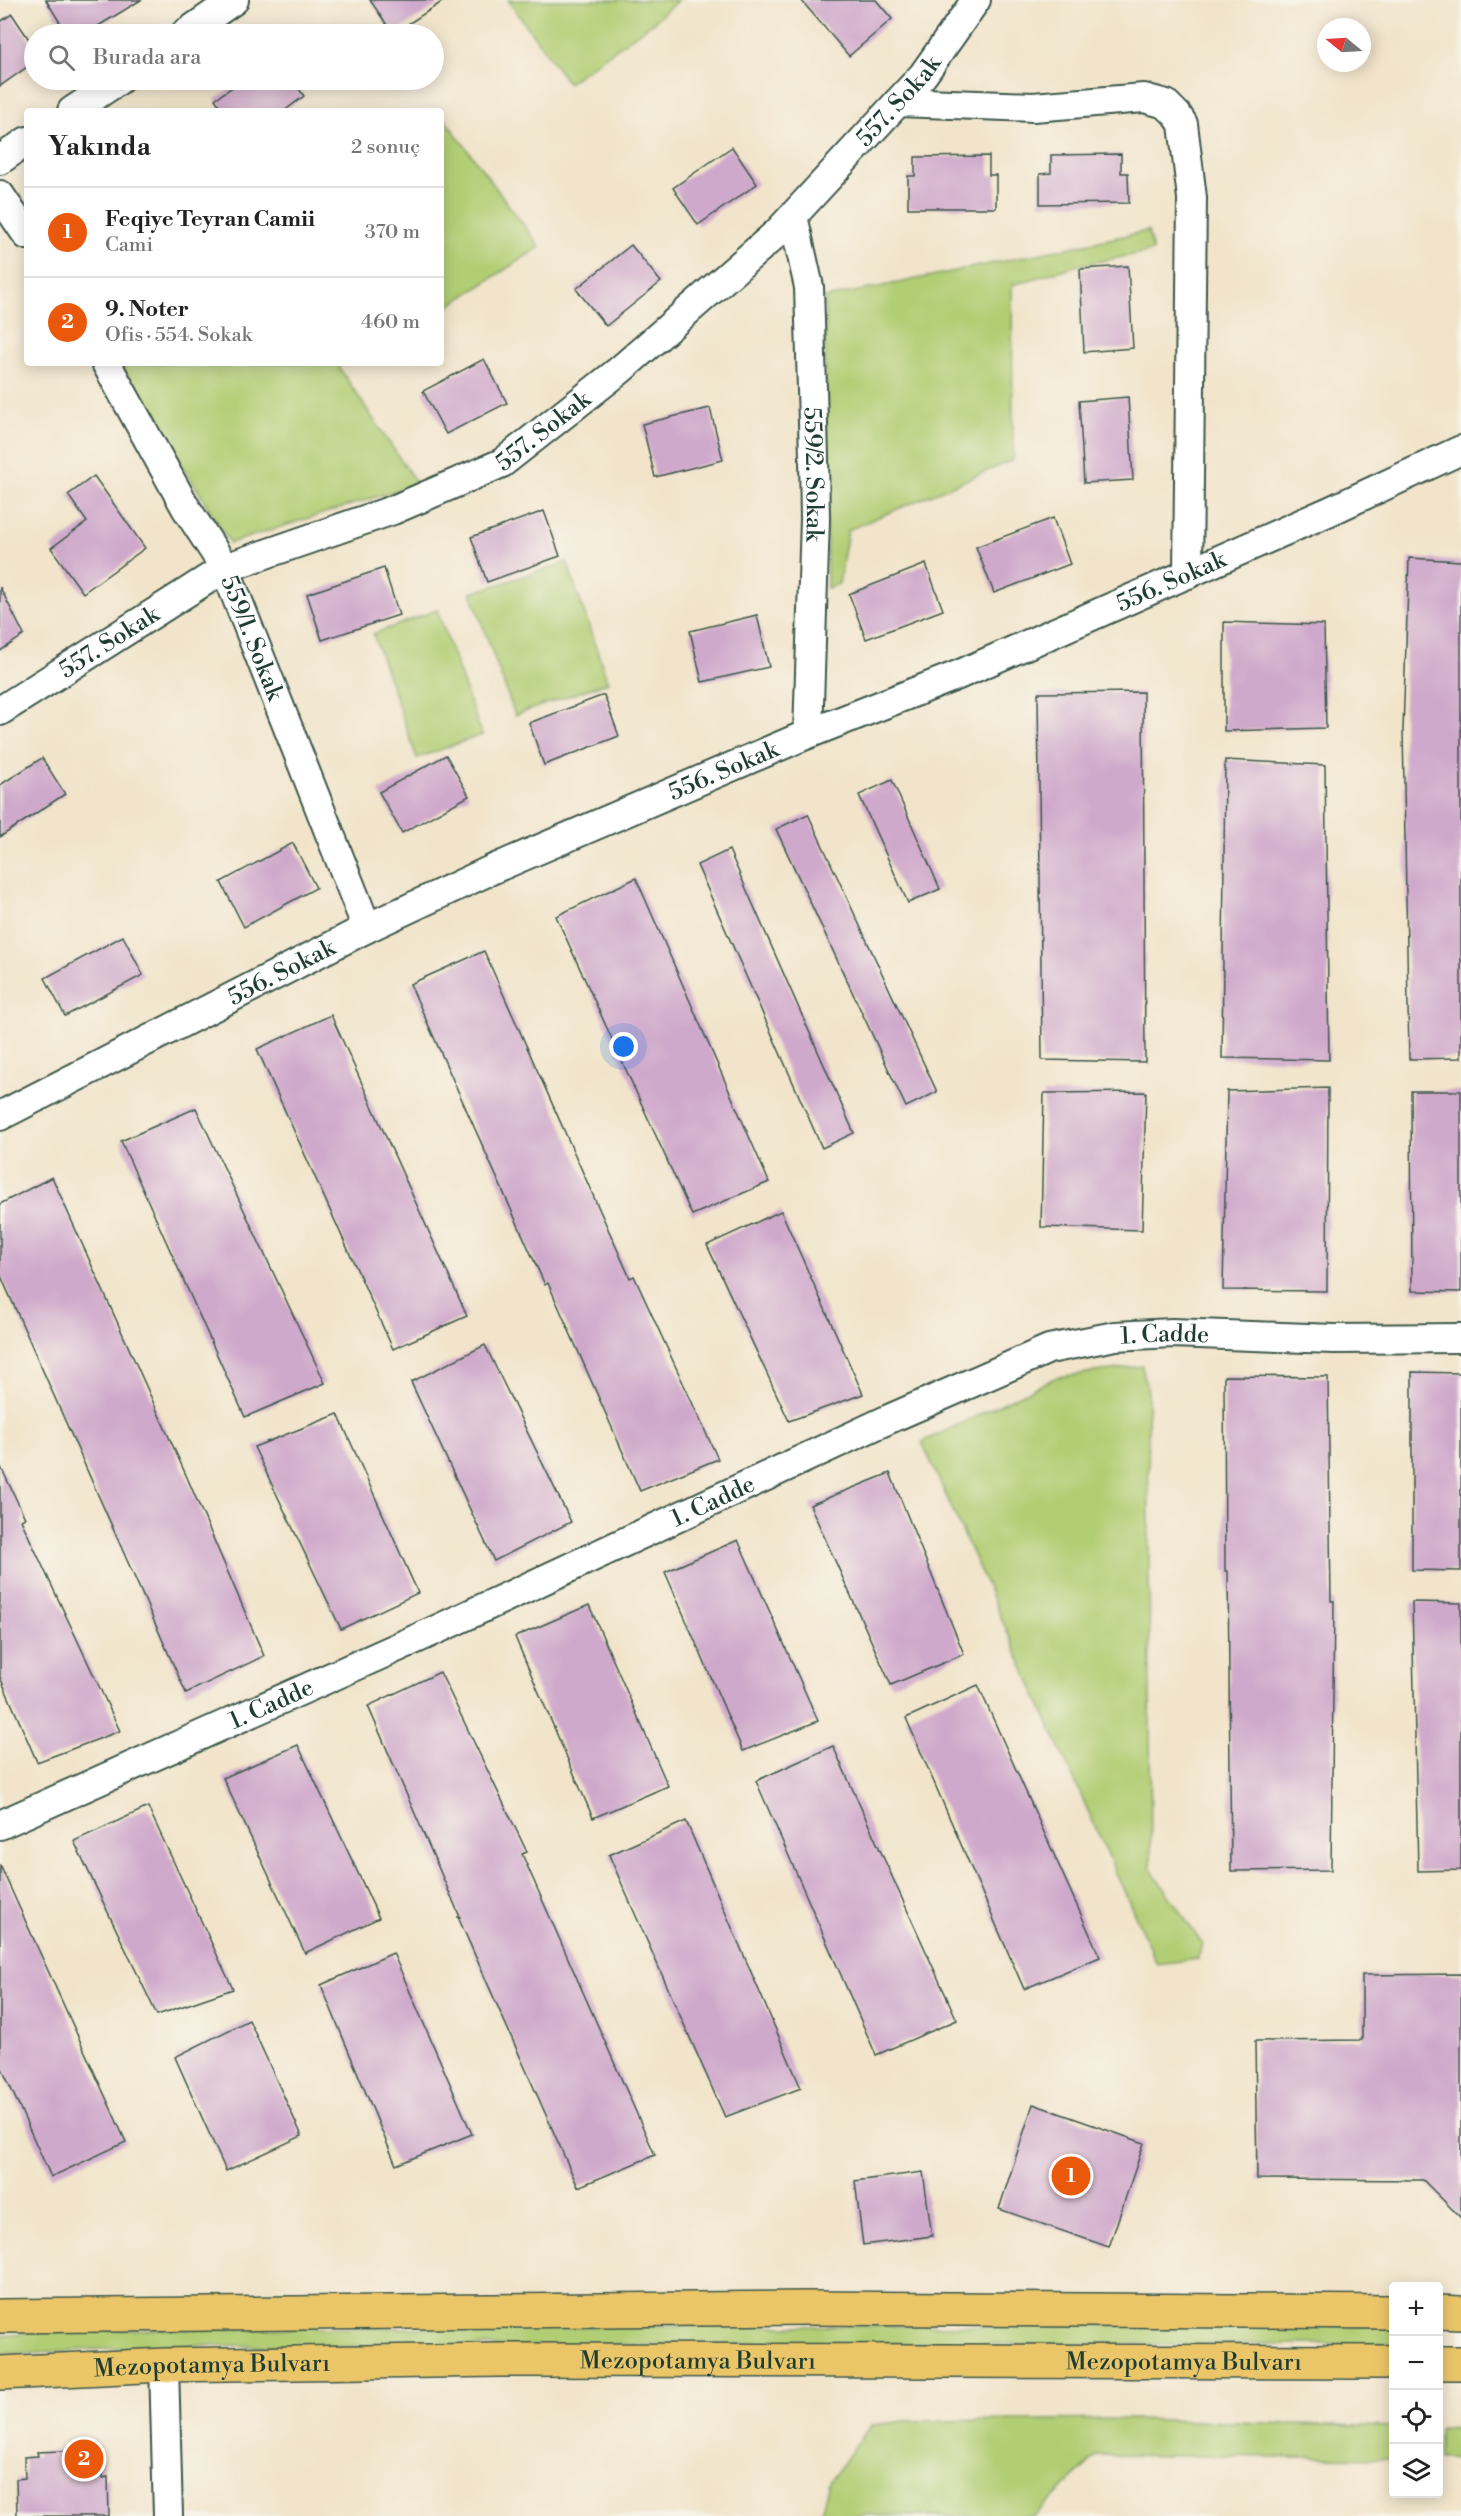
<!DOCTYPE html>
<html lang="tr">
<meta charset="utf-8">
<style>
:root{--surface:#fff;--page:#f6f6f6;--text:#222;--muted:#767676;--line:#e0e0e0;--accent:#ea580c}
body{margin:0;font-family:"Libre Bodoni",serif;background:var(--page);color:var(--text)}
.controls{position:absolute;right:18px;bottom:18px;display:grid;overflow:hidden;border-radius:6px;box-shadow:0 3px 15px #0003}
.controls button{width:54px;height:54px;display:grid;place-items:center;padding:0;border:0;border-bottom:2px solid var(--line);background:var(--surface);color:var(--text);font:30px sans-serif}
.compass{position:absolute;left:1317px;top:18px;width:54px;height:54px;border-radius:50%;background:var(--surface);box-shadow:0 3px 15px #0003;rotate:288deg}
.you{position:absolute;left:624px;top:1047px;width:21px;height:21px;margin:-15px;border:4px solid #fff;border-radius:50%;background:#1a73e8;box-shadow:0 0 0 9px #1a73e833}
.badge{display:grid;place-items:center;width:39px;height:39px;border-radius:50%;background:var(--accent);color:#fff;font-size:20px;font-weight:700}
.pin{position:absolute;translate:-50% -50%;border:3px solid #fff;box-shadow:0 2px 6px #0006}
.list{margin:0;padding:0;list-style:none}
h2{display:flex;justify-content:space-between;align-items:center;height:78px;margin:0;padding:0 24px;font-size:26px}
h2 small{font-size:20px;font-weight:400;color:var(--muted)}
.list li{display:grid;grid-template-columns:39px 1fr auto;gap:18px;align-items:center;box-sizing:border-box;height:90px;padding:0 24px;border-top:2px solid var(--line)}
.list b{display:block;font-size:22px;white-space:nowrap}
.list p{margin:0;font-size:20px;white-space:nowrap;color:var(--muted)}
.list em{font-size:20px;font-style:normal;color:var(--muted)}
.icon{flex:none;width:33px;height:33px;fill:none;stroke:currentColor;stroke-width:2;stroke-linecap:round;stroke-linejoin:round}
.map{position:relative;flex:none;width:1461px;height:2516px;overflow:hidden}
.search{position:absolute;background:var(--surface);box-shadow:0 3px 15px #0003;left:24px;top:24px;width:420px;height:66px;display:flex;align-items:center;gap:15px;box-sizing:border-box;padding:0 21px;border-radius:33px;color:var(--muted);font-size:22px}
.panel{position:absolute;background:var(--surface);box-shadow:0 3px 15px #0003;left:24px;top:108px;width:420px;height:258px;border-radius:6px}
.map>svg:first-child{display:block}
.green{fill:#b2ce75;stroke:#688654;stroke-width:1.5}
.building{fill:#cfa9cb}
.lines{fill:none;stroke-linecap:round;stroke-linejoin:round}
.minor-casing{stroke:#3e564a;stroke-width:32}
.major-casing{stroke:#3e564a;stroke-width:36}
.minor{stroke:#fff;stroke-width:28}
.major{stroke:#ebc669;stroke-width:33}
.labels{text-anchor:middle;stroke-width:4.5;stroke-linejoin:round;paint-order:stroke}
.street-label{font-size:24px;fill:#1f3d34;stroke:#f7f3e8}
</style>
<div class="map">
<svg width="1461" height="2516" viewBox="0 0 1461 2516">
<rect width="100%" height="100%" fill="#f7f3e8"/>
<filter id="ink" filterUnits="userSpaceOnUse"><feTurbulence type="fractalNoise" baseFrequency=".0167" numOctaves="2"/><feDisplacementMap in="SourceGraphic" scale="12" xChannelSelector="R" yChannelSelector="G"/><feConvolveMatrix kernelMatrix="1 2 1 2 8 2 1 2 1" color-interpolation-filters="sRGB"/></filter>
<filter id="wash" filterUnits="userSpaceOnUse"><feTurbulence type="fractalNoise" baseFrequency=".008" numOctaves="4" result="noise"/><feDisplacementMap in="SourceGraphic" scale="24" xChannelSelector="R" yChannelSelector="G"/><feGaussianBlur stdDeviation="1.35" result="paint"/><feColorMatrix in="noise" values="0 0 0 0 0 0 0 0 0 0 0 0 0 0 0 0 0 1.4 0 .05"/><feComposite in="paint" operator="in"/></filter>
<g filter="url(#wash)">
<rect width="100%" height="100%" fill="#f1e4ca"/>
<g class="green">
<polygon points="508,0 678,0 651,24 568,83"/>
<polygon points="441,114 540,247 441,311"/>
<polygon points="1148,231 1153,251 1075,266 1012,285 1013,460 848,530 839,584 827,588 825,298"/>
<polygon points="120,363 336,363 417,484 230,543"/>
<polygon points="567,562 608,682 515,715 471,593"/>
<polygon points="437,610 482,735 417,758 373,634"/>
<polygon points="1142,1366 1148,1392 1151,1869 1203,1945 1197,1959 1157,1964 922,1442 1057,1377"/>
<polygon points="1394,2325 1393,2344 726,2344 421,2347 179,2345 0,2354 0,2335 64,2330 659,2326"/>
<polygon points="1136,2419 1393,2427 1393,2458 1097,2455 1034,2516 820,2516 829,2482 871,2425 906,2421"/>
<polygon points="1439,2428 1461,2429 1461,2464 1452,2458 1439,2458"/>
</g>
<g id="blocks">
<g class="building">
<polygon points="46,0 141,0 85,34 67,34"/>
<polygon points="370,0 445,0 393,34"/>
<polygon points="801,0 876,0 892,19 849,56"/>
<polygon points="12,14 34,47 34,62 0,86 0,22"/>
<polygon points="243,80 293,80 304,96 284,111 223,111 215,99"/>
<polygon points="732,147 757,184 698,225 673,188"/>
<polygon points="1121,154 1121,173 1128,173 1129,203 1040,204 1040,174 1051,173 1051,155"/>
<polygon points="989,156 989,175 996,175 996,208 908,208 908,176 915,176 915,157"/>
<polygon points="631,245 661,282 606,326 576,289"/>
<polygon points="1128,266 1133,348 1084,352 1080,269"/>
<polygon points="484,359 507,403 446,434 423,391"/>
<polygon points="1128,397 1133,480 1084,483 1079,401"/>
<polygon points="710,408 723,460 655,477 642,424"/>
<polygon points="94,476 145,548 83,593 51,548 87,522 68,495"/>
<polygon points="544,511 560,556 487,582 471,537"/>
<polygon points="1053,518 1070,564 994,593 976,547"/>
<polygon points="1409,558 1461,561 1461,1058 1409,1059 1403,730"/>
<polygon points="926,564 943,610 866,639 849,594"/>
<polygon points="384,568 399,615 322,640 307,594"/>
<polygon points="0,587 24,635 0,651"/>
<polygon points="757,615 769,667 702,682 690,631"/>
<polygon points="1224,622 1324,625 1326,728 1224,731"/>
<polygon points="1143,692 1145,1062 1042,1060 1038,693"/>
<polygon points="604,695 619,736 544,765 529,723"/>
<polygon points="446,755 469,796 402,833 379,792"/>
<polygon points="42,758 65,794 0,837 0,785"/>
<polygon points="1225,760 1325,765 1329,1060 1222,1058"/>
<polygon points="892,780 940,889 908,903 859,795"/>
<polygon points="808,814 937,1092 906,1107 776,829"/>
<polygon points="293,843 316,888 244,927 221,882"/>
<polygon points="729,850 854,1133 822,1148 697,865"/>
<polygon points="636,878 769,1182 692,1215 556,916"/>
<polygon points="123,936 143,975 65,1016 45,978"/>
<polygon points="484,951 630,1278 634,1276 718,1459 640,1491 548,1283 545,1285 410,984"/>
<polygon points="331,1015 467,1316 393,1349 257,1049"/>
<polygon points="1328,1088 1327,1291 1223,1290 1227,1091"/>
<polygon points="1411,1091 1461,1091 1461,1292 1412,1291"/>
<polygon points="1146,1092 1142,1230 1041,1227 1044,1093"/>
<polygon points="196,1108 325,1383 245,1417 121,1141"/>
<polygon points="52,1177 186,1475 264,1656 186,1693 0,1274 0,1204"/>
<polygon points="781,1211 863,1394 789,1421 707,1245"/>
<polygon points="485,1345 571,1522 494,1561 411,1382"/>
<polygon points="1412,1372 1461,1373 1461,1571 1412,1570"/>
<polygon points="1224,1376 1328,1377 1331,1601 1334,1601 1331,1870 1231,1871 1228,1571 1225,1571"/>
<polygon points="338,1414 418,1593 341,1629 254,1447"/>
<polygon points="0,1465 25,1518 21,1520 120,1731 37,1762 0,1677"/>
<polygon points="890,1473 964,1654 891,1685 810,1505"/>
<polygon points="738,1540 818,1721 743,1751 665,1572"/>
<polygon points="1412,1602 1461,1603 1461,1870 1418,1871"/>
<polygon points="589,1605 668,1786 593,1818 515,1637"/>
<polygon points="440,1672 527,1852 522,1854 655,2155 578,2187 458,1917 460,1917 368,1706"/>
<polygon points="978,1685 1100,1957 1024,1989 906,1718"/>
<polygon points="298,1745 379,1918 305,1953 223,1778"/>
<polygon points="833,1746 957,2020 876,2055 756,1781"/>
<polygon points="148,1807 233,1989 157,2015 74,1841"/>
<polygon points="686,1821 801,2088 725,2117 609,1855"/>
<polygon points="0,1865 126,2142 51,2177 0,2064"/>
<polygon points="393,1953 472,2134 396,2165 321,1985"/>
<polygon points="1461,1974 1461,2218 1423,2180 1257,2179 1255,2041 1362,2040 1362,1975"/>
<polygon points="249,2020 302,2136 226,2171 175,2057"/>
<polygon points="1033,2104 1144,2143 1109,2247 999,2209"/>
<polygon points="923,2172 932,2236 863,2245 855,2181"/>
<polygon points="89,2450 89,2457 102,2457 103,2478 108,2477 109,2516 17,2516 16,2479 25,2478 24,2457 38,2456 37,2452"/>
</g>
</g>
</g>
<g filter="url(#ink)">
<use href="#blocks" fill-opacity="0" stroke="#3e564a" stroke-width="1.5"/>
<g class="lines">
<g class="minor-casing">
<g id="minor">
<polyline points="185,34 234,0"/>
<polyline points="898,102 1033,107 1144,98 1166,104 1177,115 1183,124 1192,198 1188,574"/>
<polyline points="72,111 119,80"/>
<polyline points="0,160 27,141"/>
<polyline points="0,195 27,235"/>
<path id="s1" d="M 793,216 L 809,287 L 814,457 L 815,519 L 808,734"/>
<path id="s2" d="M 106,363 L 186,508 L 225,568 L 367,928"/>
<path id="s3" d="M 0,711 L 225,568 L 393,510 L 502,463 L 620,370 L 778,232 L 923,75 L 976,0"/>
<path id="s4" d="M 0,1116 L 367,928 L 491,870 L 808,734 L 958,675 L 1330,511 L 1461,450"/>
<path id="s5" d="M 0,1825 L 425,1635 L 889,1419 L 1049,1349 L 1115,1336 L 1172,1333 L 1334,1339 L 1461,1338"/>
<polyline points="164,2365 168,2516"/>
</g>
</g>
<g class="major-casing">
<g id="major">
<polyline points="1438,2312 1461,2313"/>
<polyline points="0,2316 807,2308 1394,2312"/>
<polyline points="1438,2363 1461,2363"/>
<path id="s6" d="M 0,2373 L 164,2365 L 500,2360 L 1394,2362"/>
</g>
</g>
<use href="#minor" class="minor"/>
<use href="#major" class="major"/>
</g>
</g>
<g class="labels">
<g class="street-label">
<text dy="8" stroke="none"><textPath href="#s3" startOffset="1101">557. Sokak</textPath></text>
<text dy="8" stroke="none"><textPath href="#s3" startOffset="615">557. Sokak</textPath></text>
<text dy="8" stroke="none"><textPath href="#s1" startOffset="260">559/2. Sokak</textPath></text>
<text dy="8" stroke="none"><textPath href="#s4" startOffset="1288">556. Sokak</textPath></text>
<text dy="8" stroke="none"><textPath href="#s2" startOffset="312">559/1. Sokak</textPath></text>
<text dy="8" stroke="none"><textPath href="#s3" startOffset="129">557. Sokak</textPath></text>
<text dy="8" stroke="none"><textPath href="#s4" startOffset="802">556. Sokak</textPath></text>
<text dy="8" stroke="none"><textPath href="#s4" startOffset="316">556. Sokak</textPath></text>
<text dy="8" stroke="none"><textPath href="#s5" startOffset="1269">1. Cadde</textPath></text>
<text dy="8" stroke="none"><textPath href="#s5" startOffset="783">1. Cadde</textPath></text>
<text dy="8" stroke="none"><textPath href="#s5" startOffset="297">1. Cadde</textPath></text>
<text dy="8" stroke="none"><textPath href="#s6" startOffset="698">Mezopotamya Bulvarı</textPath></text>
<text dy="8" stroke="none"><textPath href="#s6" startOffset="1184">Mezopotamya Bulvarı</textPath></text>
<text dy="8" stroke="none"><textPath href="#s6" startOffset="212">Mezopotamya Bulvarı</textPath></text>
</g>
</g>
</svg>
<div class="controls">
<button>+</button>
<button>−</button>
<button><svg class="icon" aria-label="locate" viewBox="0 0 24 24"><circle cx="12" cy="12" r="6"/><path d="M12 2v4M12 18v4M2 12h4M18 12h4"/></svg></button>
<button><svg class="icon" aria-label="layers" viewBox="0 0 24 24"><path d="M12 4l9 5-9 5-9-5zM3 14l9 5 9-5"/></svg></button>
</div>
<svg class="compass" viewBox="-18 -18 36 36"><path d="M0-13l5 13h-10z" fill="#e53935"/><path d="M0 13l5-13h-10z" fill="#767676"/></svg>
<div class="you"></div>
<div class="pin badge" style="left:1071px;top:2176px">1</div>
<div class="pin badge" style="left:84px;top:2459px">2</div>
<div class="search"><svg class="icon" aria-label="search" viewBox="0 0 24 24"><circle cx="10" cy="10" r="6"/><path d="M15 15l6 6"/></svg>Burada ara</div>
<section class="panel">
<h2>Yakında<small>2 sonuç</small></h2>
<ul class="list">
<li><span class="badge">1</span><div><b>Feqiye Teyran Camii</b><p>Cami</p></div><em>370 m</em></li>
<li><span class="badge">2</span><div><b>9. Noter</b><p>Ofis · 554. Sokak</p></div><em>460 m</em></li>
</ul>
</section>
</div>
